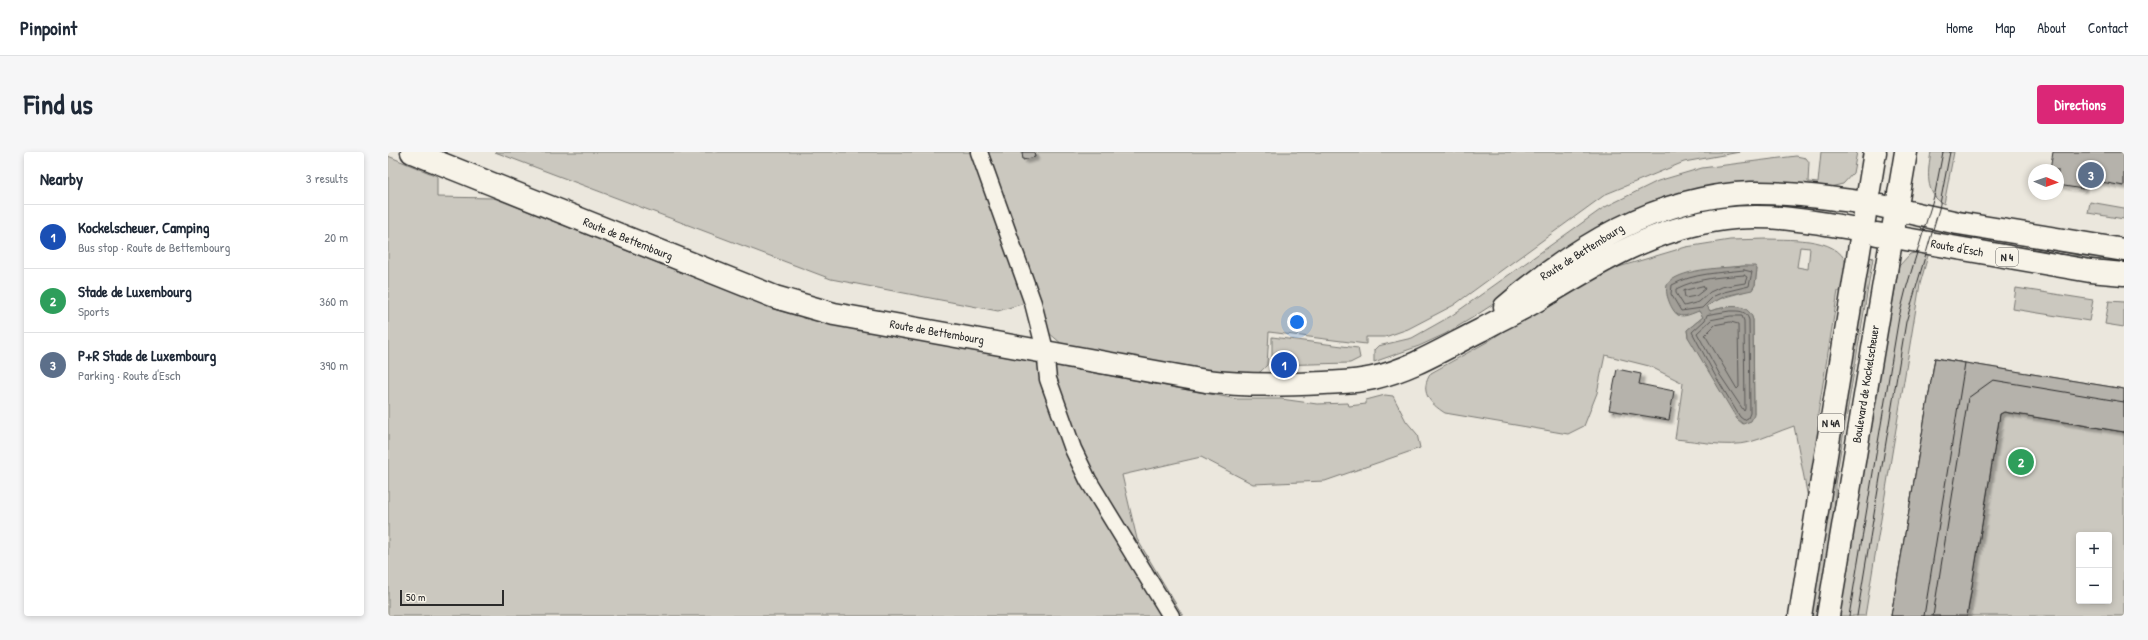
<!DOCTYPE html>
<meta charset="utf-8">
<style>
:root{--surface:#fff;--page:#f6f6f7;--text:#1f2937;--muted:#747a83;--line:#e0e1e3;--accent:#db2777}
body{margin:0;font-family:"Patrick Hand",sans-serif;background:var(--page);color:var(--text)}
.controls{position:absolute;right:12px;bottom:12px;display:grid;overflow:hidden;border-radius:4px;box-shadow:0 2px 6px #0003}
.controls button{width:36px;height:36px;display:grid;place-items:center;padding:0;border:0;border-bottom:1px solid var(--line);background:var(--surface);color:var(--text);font:20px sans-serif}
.compass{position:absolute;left:1640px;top:12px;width:36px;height:36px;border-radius:50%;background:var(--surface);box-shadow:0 2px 6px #0003;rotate:92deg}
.scale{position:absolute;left:12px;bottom:10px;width:104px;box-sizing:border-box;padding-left:4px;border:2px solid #2b2b2b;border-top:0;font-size:11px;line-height:14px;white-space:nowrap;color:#2b2b2b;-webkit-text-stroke:3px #f7f3e8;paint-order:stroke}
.you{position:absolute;left:909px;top:170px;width:14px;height:14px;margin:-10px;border:3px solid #fff;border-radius:50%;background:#1a73e8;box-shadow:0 0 0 6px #1a73e833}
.badge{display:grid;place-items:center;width:26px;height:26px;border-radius:50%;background:var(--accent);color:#fff;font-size:13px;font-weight:700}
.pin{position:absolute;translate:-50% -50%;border:2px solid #fff;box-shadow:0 1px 4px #0006}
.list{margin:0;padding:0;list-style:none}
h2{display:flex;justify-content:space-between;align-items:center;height:52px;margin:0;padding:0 16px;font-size:17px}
h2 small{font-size:13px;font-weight:400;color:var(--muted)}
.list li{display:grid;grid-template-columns:26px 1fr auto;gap:12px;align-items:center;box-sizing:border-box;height:64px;padding:0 16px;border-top:1px solid var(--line)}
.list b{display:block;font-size:15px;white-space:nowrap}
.list p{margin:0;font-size:13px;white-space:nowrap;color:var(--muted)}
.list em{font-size:13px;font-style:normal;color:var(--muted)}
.map{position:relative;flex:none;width:1736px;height:464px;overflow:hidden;border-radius:4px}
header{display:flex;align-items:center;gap:24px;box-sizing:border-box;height:56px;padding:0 20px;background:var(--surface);border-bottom:1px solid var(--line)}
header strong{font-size:19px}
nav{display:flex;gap:22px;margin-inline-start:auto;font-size:14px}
.intro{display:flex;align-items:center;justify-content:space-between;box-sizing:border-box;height:96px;padding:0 24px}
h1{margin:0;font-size:28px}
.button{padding:10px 18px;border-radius:4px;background:var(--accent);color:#fff;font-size:14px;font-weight:700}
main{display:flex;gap:24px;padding:0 24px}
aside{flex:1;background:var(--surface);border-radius:4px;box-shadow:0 2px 6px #0003}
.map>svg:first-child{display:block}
.green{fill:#cbc8bf;stroke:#7b7a75;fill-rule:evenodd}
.water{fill:#a29f98;stroke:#72716c}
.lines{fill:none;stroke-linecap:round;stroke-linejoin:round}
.shore{stroke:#5b5957;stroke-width:1}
.building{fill:#b5b2ab;stroke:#2b2b2b;filter:url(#shadow)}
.minor-casing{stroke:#2b2b2b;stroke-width:19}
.secondary-casing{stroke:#2b2b2b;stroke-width:25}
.primary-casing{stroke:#2b2b2b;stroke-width:25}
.minor{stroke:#f7f3e8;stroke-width:16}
.secondary{stroke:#f7f3e8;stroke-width:22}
.primary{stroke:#f7f3e8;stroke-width:22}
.tram{stroke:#2b2b2b;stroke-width:1}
.labels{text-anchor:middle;stroke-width:3.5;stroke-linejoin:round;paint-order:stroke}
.shield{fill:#f7f3e8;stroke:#686764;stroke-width:1}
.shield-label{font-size:11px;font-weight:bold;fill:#2b2b2b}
.street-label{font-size:12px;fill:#2b2b2b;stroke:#f7f3e8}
</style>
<header>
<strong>Pinpoint</strong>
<nav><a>Home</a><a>Map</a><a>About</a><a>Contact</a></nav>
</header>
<div class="intro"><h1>Find us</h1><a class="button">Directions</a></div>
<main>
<aside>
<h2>Nearby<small>3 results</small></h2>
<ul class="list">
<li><span class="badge" style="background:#1a4fb4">1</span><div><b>Kockelscheuer, Camping</b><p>Bus stop · Route de Bettembourg</p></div><em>20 m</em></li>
<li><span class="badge" style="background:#2e9e5b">2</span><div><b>Stade de Luxembourg</b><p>Sports</p></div><em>360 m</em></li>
<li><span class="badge" style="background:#5c6f8a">3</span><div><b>P+R Stade de Luxembourg</b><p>Parking · Route d'Esch</p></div><em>390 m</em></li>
</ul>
</aside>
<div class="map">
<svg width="1736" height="464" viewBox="0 0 1736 464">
<defs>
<filter id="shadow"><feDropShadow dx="3.5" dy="3.5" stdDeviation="1" flood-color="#0004"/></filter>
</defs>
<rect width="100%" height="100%" fill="#ebe7dd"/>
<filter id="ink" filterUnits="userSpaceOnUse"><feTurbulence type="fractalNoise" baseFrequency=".025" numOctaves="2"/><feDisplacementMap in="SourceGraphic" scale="8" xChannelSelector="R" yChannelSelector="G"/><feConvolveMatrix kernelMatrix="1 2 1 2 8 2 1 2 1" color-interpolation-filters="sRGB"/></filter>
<g filter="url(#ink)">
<g class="green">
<path d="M 107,0 L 1352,0 L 1296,10 L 1218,42 L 1066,153 L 1020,177 L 997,185 L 978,185 L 978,192 L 881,180 L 879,213 C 876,216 873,220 870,221 C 846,232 708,198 674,192 L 661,181 L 637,151 L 610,159 L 443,127 Z"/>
<polygon points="1433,0 1469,0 1465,21 1455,32 1438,36 1380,33 1193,95 1084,166 1057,182 1031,194 986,210 986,198 990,194 1024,186 1063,164 1215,56 1270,29 1314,16 1408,4 1418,6 1421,10 1420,30 1430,31"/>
<path d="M 1543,0 L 1566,0 L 1556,52 C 1536,42 1540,18 1543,0 Z"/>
<polygon points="0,4 49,24 49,45 106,46 389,158 445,173 849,247 893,247 929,252 960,251 961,254 978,252 978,248 997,243 1005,244 1018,269 1029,282 1032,296 937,329 865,332 813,305 734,323 749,387 795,464 0,464"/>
<polygon points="1702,50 1736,56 1736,67 1700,61"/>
<polygon points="1579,86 1681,103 1736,106 1736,115 1578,91"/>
<path d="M 1379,87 C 1404,88 1456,84 1460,118 C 1460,125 1458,133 1458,140 L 1450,139 L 1430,262 L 1432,288 L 1421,351 L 1406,274 C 1391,279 1377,286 1362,290 C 1338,296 1311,289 1287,287 L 1295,231 L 1261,214 L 1217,203 L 1209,241 L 1196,274 L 1180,282 L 1057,261 C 1041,251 1031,239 1043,221 L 1099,190 L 1187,132 L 1224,117 L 1298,95 L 1342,88 ZM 1412,95 L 1422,96 L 1420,117 L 1409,115 ZM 1356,114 L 1367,115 L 1369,117 L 1367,133 C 1352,145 1337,141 1319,154 L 1322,159 C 1337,155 1360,148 1365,168 L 1366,262 L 1300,185 L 1299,178 L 1315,165 L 1311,159 L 1291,163 L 1287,160 L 1279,143 L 1317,118 Z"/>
<polygon points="1532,100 1541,100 1532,132 1477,464 1446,464 1485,232 1496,199 1511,114 1522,102"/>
<polygon points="1482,105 1485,106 1447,333 1447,368 1432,464 1420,464 1479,113"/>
<polygon points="1628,136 1705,148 1701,169 1625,157"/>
<polygon points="1721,149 1736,150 1736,175 1717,172"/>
<polygon points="884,185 970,196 972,206 962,211 884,213"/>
<path d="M 1547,206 L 1736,237 L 1736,464 L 1503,464 ZM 1691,383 L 1721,383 L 1721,449 L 1691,449 Z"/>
</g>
<path class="water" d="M 1356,114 L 1367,114 L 1369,117 L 1367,133 L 1364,138 L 1337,144 L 1319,154 L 1322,159 C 1337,155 1360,148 1365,168 L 1366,263 L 1363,269 L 1355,272 L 1349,267 L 1300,185 L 1299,178 L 1315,165 L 1311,159 C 1305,161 1296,166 1290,163 C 1283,159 1274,136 1281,130 C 1297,116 1336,116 1356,114 Z"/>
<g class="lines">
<g class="shore">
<path d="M 1356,118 L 1364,120 L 1361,134 L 1336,140 L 1326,144 L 1314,156 L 1293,159 L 1283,142 L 1284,133 C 1306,121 1331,121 1356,118 Z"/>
<path d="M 1356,123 L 1359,125 L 1357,131 L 1333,135 L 1322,140 L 1311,150 L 1296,154 L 1288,141 L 1288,137 C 1309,126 1333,125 1356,123 Z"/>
<polygon points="1315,134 1317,137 1308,144 1297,146 1296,139"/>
<path d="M 1342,159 C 1351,159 1358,158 1361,168 L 1362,261 L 1360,266 L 1356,268 L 1352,265 L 1328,225 L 1304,180 L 1317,168 L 1319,163 Z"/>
<polygon points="1343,164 1354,164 1356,169 1357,257 1356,259 1332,223 1309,181 1323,168"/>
<polygon points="1343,170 1350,172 1351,235 1349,237 1317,183 1327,173"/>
</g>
</g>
<g class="building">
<polygon points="634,0 646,0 647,5 635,8"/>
<polygon points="1665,0 1736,0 1736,34 1696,27 1695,37 1670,33 1670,18 1662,18"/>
<polygon points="1547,206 1736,237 1736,280 1616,260 1612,262 1579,464 1503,464"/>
<polygon points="1547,206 1577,211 1536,464 1503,464"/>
<polygon points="1229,217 1253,222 1251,232 1286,239 1281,268 1221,258"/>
<polygon points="1605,228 1736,250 1736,280 1616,260 1612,262 1579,464 1545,464 1580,246"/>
</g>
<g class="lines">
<g class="minor-casing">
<polyline id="minor" points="591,0 645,151 657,198 660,227 685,297 700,328 783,464"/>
</g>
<g class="secondary-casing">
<g id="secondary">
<path d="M 24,0 L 387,145 L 446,162 L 818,229 C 858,234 896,233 936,231 C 952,230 969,230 985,226 C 1024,217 1057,196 1093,178 C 1112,167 1133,158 1151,147 C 1210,111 1266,76 1336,67 C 1382,61 1429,70 1474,78"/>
<path d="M 1117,155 C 1187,95 1269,44 1363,41 C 1402,40 1440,46 1479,51"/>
</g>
</g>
<g class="primary-casing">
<g id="primary">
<polyline points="1493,54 1570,71 1736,98"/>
<polyline points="1489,82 1702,119 1736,122"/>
<polyline points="1412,464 1487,0"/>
<polyline points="1440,464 1518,0"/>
</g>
</g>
<use href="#minor" class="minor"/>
<use href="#secondary" class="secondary"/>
<use href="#primary" class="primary"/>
<g class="tram">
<polyline points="1461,464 1511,165 1518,137 1547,41 1555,0"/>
<polyline points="1469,464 1518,170 1551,57 1562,0"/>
</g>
</g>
</g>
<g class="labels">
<g class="shield">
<rect x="1608" y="96" width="22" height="18" rx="3"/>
<rect x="1430" y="262" width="26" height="18" rx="3"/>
</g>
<g class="shield-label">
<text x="1619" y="109">N 4</text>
<text x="1443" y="275">N 4A</text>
</g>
<g class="street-label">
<text transform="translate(240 87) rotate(22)" y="4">Route de Bettembourg</text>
<text transform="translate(1569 96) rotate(10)" y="4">Route d'Esch</text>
<text transform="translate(1194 100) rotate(-32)" y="4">Route de Bettembourg</text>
<text transform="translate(549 180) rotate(10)" y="4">Route de Bettembourg</text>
<text transform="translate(1478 232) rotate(-81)" y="4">Boulevard de Kockelscheuer</text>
</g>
</g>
</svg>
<div class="controls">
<button>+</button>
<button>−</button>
</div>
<svg class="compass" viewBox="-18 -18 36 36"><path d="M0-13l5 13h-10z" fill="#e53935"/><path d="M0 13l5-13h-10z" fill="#747a83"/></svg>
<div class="scale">50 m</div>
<div class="you"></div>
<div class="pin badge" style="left:896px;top:213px;background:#1a4fb4">1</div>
<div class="pin badge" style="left:1633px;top:310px;background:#2e9e5b">2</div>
<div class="pin badge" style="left:1703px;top:23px;background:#5c6f8a">3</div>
</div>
</main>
